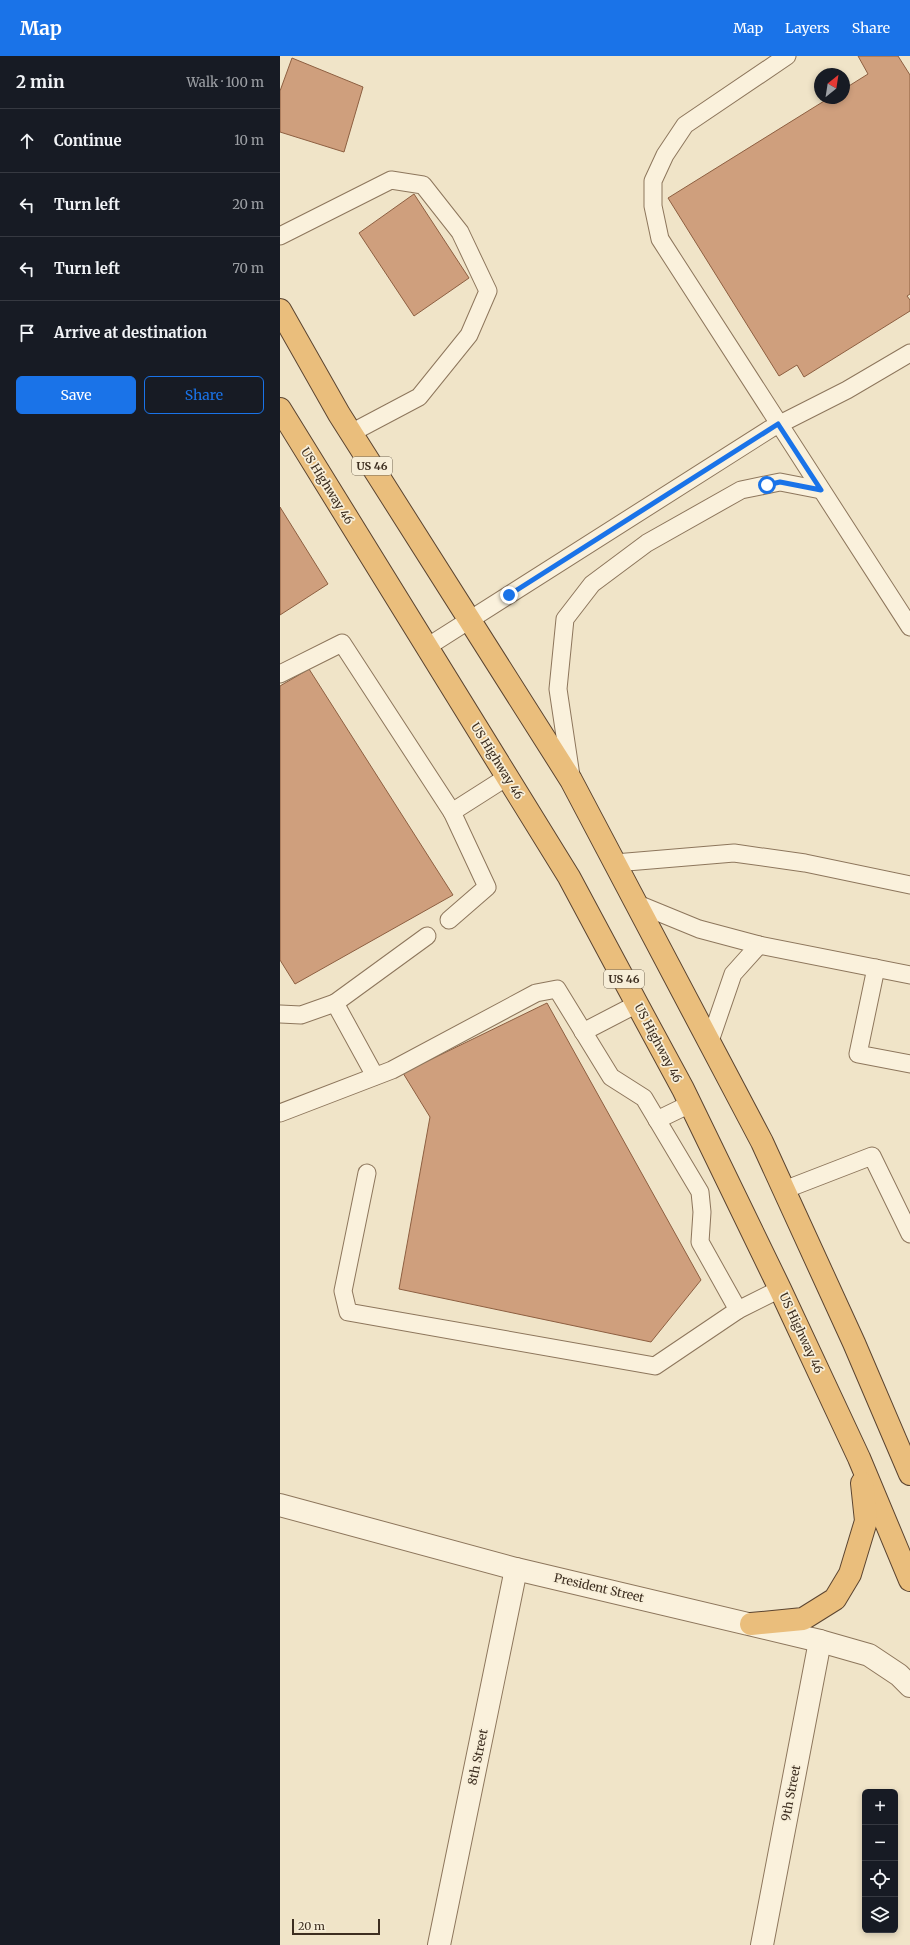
<!DOCTYPE html>
<meta charset="utf-8">
<style>
:root{--surface:#171b24;--page:#20242c;--text:#f1f3f6;--muted:#9ea1a6;--line:#363941;--accent:#1a73e8}
body{margin:0;font-family:Merriweather,serif;background:var(--page);color:var(--text)}
.controls{position:absolute;right:12px;bottom:12px;display:grid;overflow:hidden;border-radius:6px;box-shadow:0 2px 6px #0003}
.controls button{width:36px;height:36px;display:grid;place-items:center;padding:0;border:0;border-bottom:1px solid var(--line);background:var(--surface);color:var(--text);font:20px sans-serif}
.compass{position:absolute;left:534px;top:12px;width:36px;height:36px;border-radius:50%;background:var(--surface);box-shadow:0 2px 6px #0003;rotate:30deg}
.scale{position:absolute;left:12px;bottom:10px;width:88px;box-sizing:border-box;padding-left:4px;border:2px solid #3d2e20;border-top:0;font-size:11px;line-height:14px;white-space:nowrap;color:#3d2e20;-webkit-text-stroke:3px #f7eed8;paint-order:stroke}
.stop{position:absolute;width:12px;height:12px;margin:-9px;border:3px solid #1a73e8;border-radius:50%;background:#fff}
.stop.end{background:#1a73e8;border-color:#fff;box-shadow:0 1px 4px #0008}
.list{margin:0;padding:0;list-style:none}
h2{display:flex;justify-content:space-between;align-items:center;height:52px;margin:0;padding:0 16px;font-size:17px}
h2 small{font-size:13px;font-weight:400;color:var(--muted)}
.list li{display:grid;grid-template-columns:26px 1fr auto;gap:12px;align-items:center;box-sizing:border-box;height:64px;padding:0 16px;border-top:1px solid var(--line)}
.list b{display:block;font-size:15px;white-space:nowrap}
.list em{font-size:13px;font-style:normal;color:var(--muted)}
.actions{display:flex;gap:8px;padding:12px 16px}
.actions a{flex:1;padding:9px 0;border:1px solid var(--accent);border-radius:6px;text-align:center;font-size:14px;color:var(--accent)}
.actions .main{background:var(--accent);color:#fff}
.icon{flex:none;width:22px;height:22px;fill:none;stroke:currentColor;stroke-width:2;stroke-linecap:round;stroke-linejoin:round}
.map{position:relative;flex:none;width:630px;height:1889px;overflow:hidden}
header{display:flex;align-items:center;gap:24px;box-sizing:border-box;height:56px;padding:0 20px;background:var(--accent);color:#fff}
header strong{font-size:19px}
nav{display:flex;gap:22px;margin-inline-start:auto;font-size:14px}
main{display:flex}
aside{flex:1;background:var(--surface)}
.map>svg:first-child{display:block}
.building{fill:#cf9f7d;stroke:#8d5f41}
.lines{fill:none;stroke-linecap:round;stroke-linejoin:round}
.service-casing{stroke:#8d765c;stroke-width:19}
.minor-casing{stroke:#8d765c;stroke-width:24}
.trunk-casing{stroke:#5b4430;stroke-width:24}
.service{stroke:#faf1dc;stroke-width:17}
.minor{stroke:#faf1dc;stroke-width:22}
.trunk{stroke:#eabe7c;stroke-width:22}
.route{stroke:#1a73e8;stroke-width:5}
.labels{text-anchor:middle;stroke-width:3.5;stroke-linejoin:round;paint-order:stroke}
.shield{fill:#f7eed8;stroke:#756857;stroke-width:1}
.shield-label{font-size:11px;font-weight:bold;fill:#3d2e20}
.street-label{font-size:12px;fill:#3d2e20;stroke:#f7eed8}
</style>
<header>
<strong>Map</strong>
<nav><a>Map</a><a>Layers</a><a>Share</a></nav>
</header>
<main>
<aside>
<h2>2 min<small>Walk · 100 m</small></h2>
<ul class="list">
<li><svg class="icon" aria-label="ahead" viewBox="0 0 24 24"><path d="M12 20V5M6 11l6-6 6 6"/></svg><div><b>Continue</b></div><em>10 m</em></li>
<li><svg class="icon" aria-label="left" viewBox="0 0 24 24"><path d="M17 20v-9H6M10 6l-5 5 5 5"/></svg><div><b>Turn left</b></div><em>20 m</em></li>
<li><svg class="icon" aria-label="left" viewBox="0 0 24 24"><path d="M17 20v-9H6M10 6l-5 5 5 5"/></svg><div><b>Turn left</b></div><em>70 m</em></li>
<li><svg class="icon" aria-label="arrive" viewBox="0 0 24 24"><path d="M6 21V4h12l-3 4 3 4H6"/></svg><div><b>Arrive at destination</b></div></li>
</ul>
<div class="actions"><a class="main">Save</a><a>Share</a></div>
</aside>
<div class="map">
<svg width="630" height="1889" viewBox="0 0 630 1889">
<rect width="100%" height="100%" fill="#f0e4c8"/>
<g class="building">
<polygon points="578,0 618,0 630,19 630,238 627,240 630,244 630,255 524,321 517,309 499,320 388,142 549,42 564,42 564,33 588,18"/>
<polygon points="12,2 83,31 64,96 0,76 0,35"/>
<polygon points="134,138 189,222 134,260 79,177"/>
<polygon points="0,451 48,528 0,559"/>
<polygon points="29,613 173,839 15,928 0,904 0,630"/>
<polygon points="267,947 421,1224 371,1286 119,1233 150,1061 123,1017"/>
</g>
<g class="lines">
<g class="service-casing">
<g id="service">
<polyline points="507,0 405,69 385,99 373,125 373,150 380,183 630,571"/>
<polyline points="0,180 111,124 143,129 180,176 208,235 189,279 139,341 71,377"/>
<polyline points="147,591 490,373 567,334 630,297"/>
<polyline points="0,618 62,587 172,756 227,721"/>
<polyline points="291,720 278,633 285,563 312,528 367,487 461,434 500,426 541,434"/>
<polyline points="335,807 454,797 525,807 630,829"/>
<polyline points="358,848 419,873 479,889 630,919"/>
<polyline points="169,864 207,831 172,756"/>
<polyline points="596,912 578,998 630,1008"/>
<polyline points="55,947 147,880"/>
<polyline points="0,958 21,959 55,947 95,1020"/>
<polyline points="303,976 357,948"/>
<polyline points="430,985 453,918 479,889"/>
<polyline points="0,1057 112,1014 256,937 277,933 331,1021 364,1042 420,1136 422,1156 420,1186 458,1254"/>
<polyline points="377,1064 410,1048"/>
<polyline points="87,1117 63,1235 68,1256 375,1310 458,1254 500,1233"/>
<polyline points="504,1134 592,1100 630,1178"/>
</g>
</g>
<g class="minor-casing">
<g id="minor">
<polyline points="0,1449 236,1513 540,1585 589,1599 619,1619 630,1630"/>
<polyline points="159,1889 236,1513"/>
<polyline points="482,1889 540,1585"/>
</g>
</g>
<g class="trunk-casing">
<g id="trunk">
<polyline points="0,254 59,358 291,724 482,1086 574,1287 630,1418"/>
<polyline points="0,353 289,821 357,948 403,1033 500,1233 579,1402 630,1524"/>
<polyline points="471,1568 523,1563 555,1543 570,1518 586,1465 582,1427"/>
</g>
</g>
<use href="#service" class="service"/>
<use href="#minor" class="minor"/>
<use href="#trunk" class="trunk"/>
</g>
<g class="lines">
<polyline class="route" points="229,539 498,368 541,434 500,426 487,429"/>
</g>
<g class="labels">
<g class="shield">
<rect x="72" y="401" width="40" height="18" rx="3"/>
<rect x="324" y="914" width="40" height="18" rx="3"/>
</g>
<g class="shield-label">
<text x="92" y="414">US 46</text>
<text x="344" y="927">US 46</text>
</g>
<g class="street-label">
<text transform="translate(47 430) rotate(58)" y="4">US Highway 46</text>
<text transform="translate(217 705) rotate(58)" y="4">US Highway 46</text>
<text transform="translate(378 987) rotate(62)" y="4">US Highway 46</text>
<text transform="translate(521 1277) rotate(65)" y="4">US Highway 46</text>
<text transform="translate(319 1532) rotate(13)" y="4">President Street</text>
<text transform="translate(198 1701) rotate(-78)" y="4">8th Street</text>
<text transform="translate(511 1737) rotate(-79)" y="4">9th Street</text>
</g>
</g>
</svg>
<div class="controls">
<button>+</button>
<button>−</button>
<button><svg class="icon" aria-label="locate" viewBox="0 0 24 24"><circle cx="12" cy="12" r="6"/><path d="M12 2v4M12 18v4M2 12h4M18 12h4"/></svg></button>
<button><svg class="icon" aria-label="layers" viewBox="0 0 24 24"><path d="M12 4l9 5-9 5-9-5zM3 14l9 5 9-5"/></svg></button>
</div>
<svg class="compass" viewBox="-18 -18 36 36"><path d="M0-13l5 13h-10z" fill="#e53935"/><path d="M0 13l5-13h-10z" fill="#9ea1a6"/></svg>
<div class="scale">20 m</div>
<div class="stop" style="left:487px;top:429px"></div>
<div class="stop end" style="left:229px;top:539px"></div>
</div>
</main>
